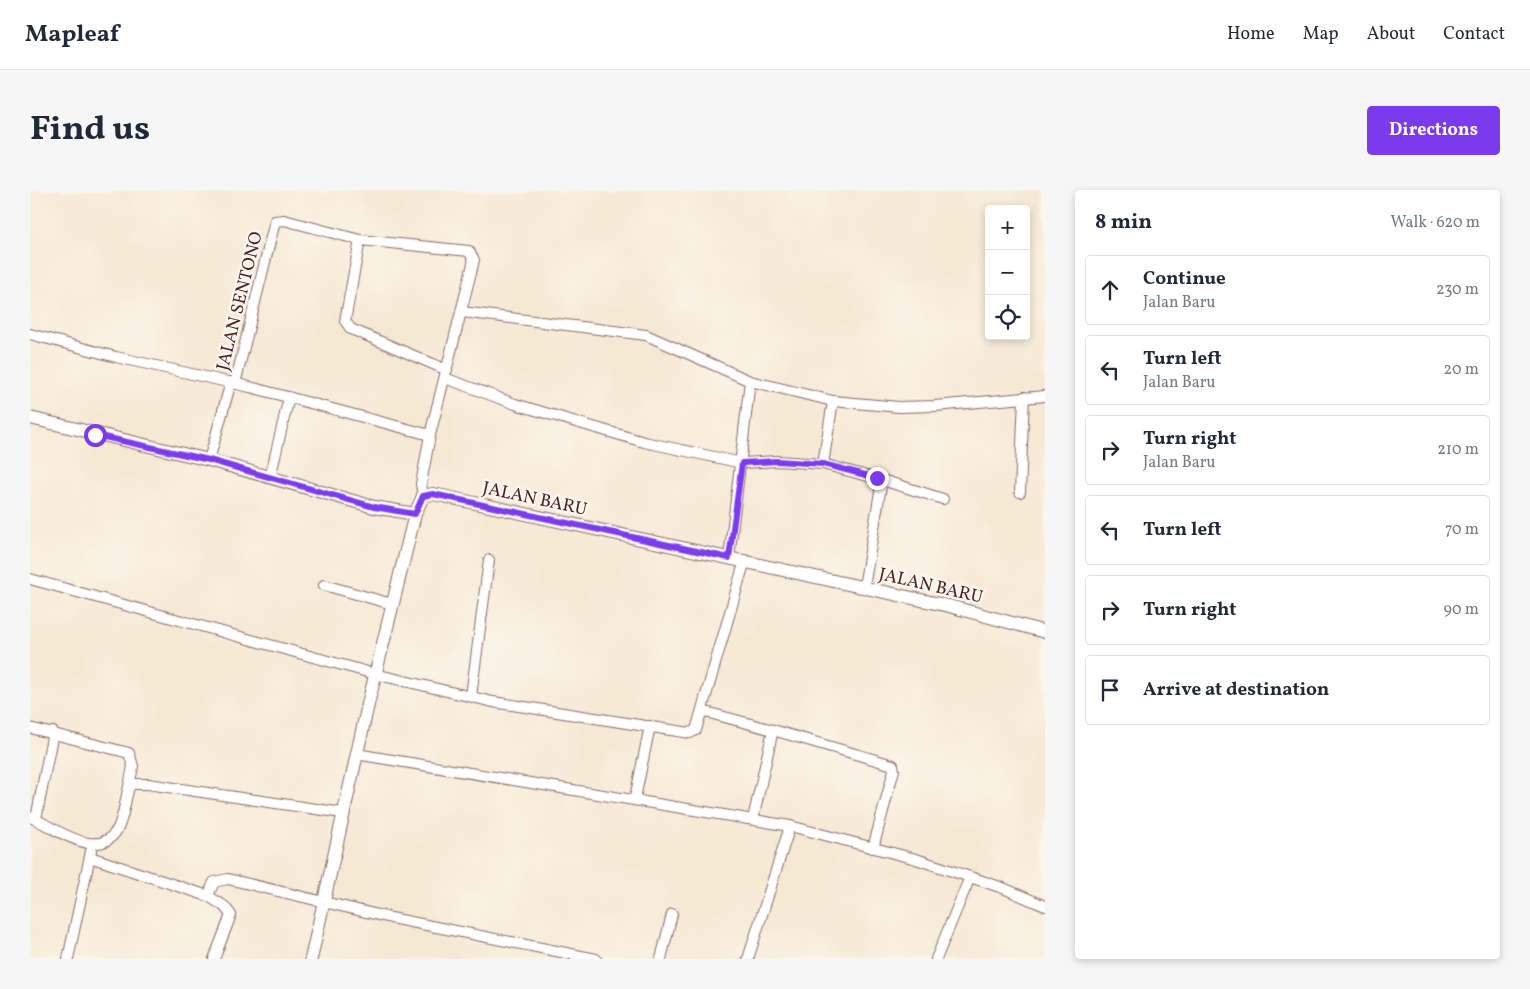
<!DOCTYPE html>
<meta charset="utf-8">
<style>
:root{--surface:#fff;--page:#f6f6f7;--text:#1f2937;--muted:#747a83;--line:#e0e1e3;--accent:#7c3aed}
body{margin:0;font-family:Vollkorn,serif;background:var(--page);color:var(--text)}
.controls{position:absolute;right:15px;top:15px;display:grid;overflow:hidden;border-radius:5px;box-shadow:0 2px 8px #0003}
.controls button{width:45px;height:45px;display:grid;place-items:center;padding:0;border:0;border-bottom:1px solid var(--line);background:var(--surface);color:var(--text);font:25px sans-serif}
.stop{position:absolute;width:15px;height:15px;margin:-11px;border:4px solid #7c3aed;border-radius:50%;background:#fff}
.stop.end{background:#7c3aed;border-color:#fff;box-shadow:0 1px 5px #0008}
.list{margin:0;padding:0;list-style:none}
h2{display:flex;justify-content:space-between;align-items:center;height:65px;margin:0;padding:0 20px;font-size:21px}
h2 small{font-size:16px;font-weight:400;color:var(--muted)}
.list li{display:grid;grid-template-columns:32px 1fr auto;gap:15px;align-items:center;box-sizing:border-box;height:70px;margin:0 10px 10px;padding:0 10px;border:1px solid var(--line);border-radius:5px}
.list b{display:block;font-size:19px;white-space:nowrap}
.list p{margin:0;font-size:16px;white-space:nowrap;color:var(--muted)}
.list em{font-size:16px;font-style:normal;color:var(--muted)}
.icon{flex:none;width:28px;height:28px;fill:none;stroke:currentColor;stroke-width:2;stroke-linecap:round;stroke-linejoin:round}
.map{position:relative;flex:none;width:1015px;height:769px;overflow:hidden;border-radius:5px}
header{display:flex;align-items:center;gap:30px;box-sizing:border-box;height:70px;padding:0 25px;background:var(--surface);border-bottom:1px solid var(--line)}
header strong{font-size:24px}
nav{display:flex;gap:28px;margin-inline-start:auto;font-size:18px}
.intro{display:flex;align-items:center;justify-content:space-between;box-sizing:border-box;height:120px;padding:0 30px}
h1{margin:0;font-size:35px}
.button{padding:12px 22px;border-radius:5px;background:var(--accent);color:#fff;font-size:18px;font-weight:700}
main{display:flex;gap:30px;padding:0 30px}
aside{flex:1;background:var(--surface);border-radius:5px;box-shadow:0 2px 8px #0003}
.map>svg:first-child{display:block}
.lines{fill:none;stroke-linecap:round;stroke-linejoin:round}
.minor-casing{stroke:#866666;stroke-width:12}
.tertiary-casing{stroke:#866666;stroke-width:14}
.minor{stroke:#fff;stroke-width:10}
.tertiary{stroke:#fff;stroke-width:12}
.route{stroke:#7c3aed;stroke-width:6}
.labels{text-anchor:middle;stroke-width:5;stroke-linejoin:round;paint-order:stroke}
.street-label{font-size:18px;fill:#4a1f2b;stroke:#fbf7ec}
</style>
<header>
<strong>Mapleaf</strong>
<nav><a>Home</a><a>Map</a><a>About</a><a>Contact</a></nav>
</header>
<div class="intro"><h1>Find us</h1><a class="button">Directions</a></div>
<main>
<div class="map">
<svg width="1015" height="769" viewBox="0 0 1015 769">
<rect width="100%" height="100%" fill="#fbf7ec"/>
<filter id="ink" filterUnits="userSpaceOnUse"><feTurbulence type="fractalNoise" baseFrequency=".02" numOctaves="2"/><feDisplacementMap in="SourceGraphic" scale="10" xChannelSelector="R" yChannelSelector="G"/><feConvolveMatrix kernelMatrix="1 2 1 2 8 2 1 2 1" color-interpolation-filters="sRGB"/></filter>
<filter id="wash" filterUnits="userSpaceOnUse"><feTurbulence type="fractalNoise" baseFrequency=".0096" numOctaves="4" result="noise"/><feDisplacementMap in="SourceGraphic" scale="20" xChannelSelector="R" yChannelSelector="G"/><feGaussianBlur stdDeviation="1.12" result="paint"/><feColorMatrix in="noise" values="0 0 0 0 0 0 0 0 0 0 0 0 0 0 0 0 0 1.4 0 .05"/><feComposite in="paint" operator="in"/></filter>
<g filter="url(#wash)">
<rect width="100%" height="100%" fill="#f6e9d4"/>
</g>
<g filter="url(#ink)">
<g class="lines">
<g class="minor-casing">
<g id="minor">
<polyline points="330,50 315,131 321,139 417,180"/>
<polyline points="432,122 616,145 720,191 803,211 869,217 905,216 1015,206"/>
<polyline points="0,144 86,167 220,197 400,245"/>
<polyline points="415,188 485,214 614,252 712,273 747,271 793,274 852,290 834,397"/>
<polyline points="205,194 245,31 254,30 330,50 439,61 444,70 400,245 391,294 393,306"/>
<polyline points="179,270 201,192"/>
<polyline points="793,274 803,211"/>
<polyline points="240,288 259,207"/>
<polyline points="852,290 913,309"/>
<polyline points="990,302 994,207"/>
<polyline points="699,368 720,191"/>
<polyline points="0,389 345,484 463,512 660,543 666,540 715,370"/>
<polyline points="294,395 362,414"/>
<polyline points="441,506 459,370"/>
<polyline points="672,521 743,540 723,629"/>
<polyline points="0,538 99,563 103,576 99,597"/>
<polyline points="743,540 863,575 864,580 843,658"/>
<polyline points="326,564 760,636 886,669 973,698 1015,716"/>
<polyline points="605,608 620,536"/>
<path d="M 0,627 C 25,637 69,674 88,638 C 94,626 95,610 99,597 L 102,594 L 118,594 L 313,623"/>
<polyline points="6,629 23,542"/>
<polyline points="60,667 178,706 194,716 201,725 184,769"/>
<polyline points="178,706 184,692 198,689 361,728 566,769"/>
<polyline points="38,769 61,661"/>
<polyline points="631,769 642,724"/>
<polyline points="718,769 760,636"/>
<polyline points="906,769 940,687"/>
</g>
</g>
<g class="tertiary-casing">
<g id="tertiary">
<polyline points="0,228 179,270 344,317 385,324 393,306 403,304 413,306 919,416 1015,442"/>
<polyline points="281,769 339,510 385,324"/>
</g>
</g>
<use href="#minor" class="minor"/>
<use href="#tertiary" class="tertiary"/>
</g>
</g>
<g class="lines" filter="url(#ink)">
<polyline class="route" points="65,245 179,270 344,317 385,324 393,306 403,304 699,368 712,273 747,271 793,274 847,288"/>
</g>
<g class="labels">
<g class="street-label">
<text transform="translate(209 111) rotate(-76)" y="6">JALAN SENTONO</text>
<text transform="translate(505 308) rotate(12)" y="6">JALAN BARU</text>
<text transform="translate(901 395) rotate(13)" y="6">JALAN BARU</text>
</g>
</g>
</svg>
<div class="controls">
<button>+</button>
<button>−</button>
<button><svg class="icon" aria-label="locate" viewBox="0 0 24 24"><circle cx="12" cy="12" r="6"/><path d="M12 2v4M12 18v4M2 12h4M18 12h4"/></svg></button>
</div>
<div class="stop" style="left:65px;top:245px"></div>
<div class="stop end" style="left:847px;top:288px"></div>
</div>
<aside>
<h2>8 min<small>Walk · 620 m</small></h2>
<ul class="list">
<li><svg class="icon" aria-label="ahead" viewBox="0 0 24 24"><path d="M12 20V5M6 11l6-6 6 6"/></svg><div><b>Continue</b><p>Jalan Baru</p></div><em>230 m</em></li>
<li><svg class="icon" aria-label="left" viewBox="0 0 24 24"><path d="M17 20v-9H6M10 6l-5 5 5 5"/></svg><div><b>Turn left</b><p>Jalan Baru</p></div><em>20 m</em></li>
<li><svg class="icon" aria-label="right" viewBox="0 0 24 24"><path d="M7 20v-9h11M14 6l5 5-5 5"/></svg><div><b>Turn right</b><p>Jalan Baru</p></div><em>210 m</em></li>
<li><svg class="icon" aria-label="left" viewBox="0 0 24 24"><path d="M17 20v-9H6M10 6l-5 5 5 5"/></svg><div><b>Turn left</b></div><em>70 m</em></li>
<li><svg class="icon" aria-label="right" viewBox="0 0 24 24"><path d="M7 20v-9h11M14 6l5 5-5 5"/></svg><div><b>Turn right</b></div><em>90 m</em></li>
<li><svg class="icon" aria-label="arrive" viewBox="0 0 24 24"><path d="M6 21V4h12l-3 4 3 4H6"/></svg><div><b>Arrive at destination</b></div></li>
</ul>
</aside>
</main>
